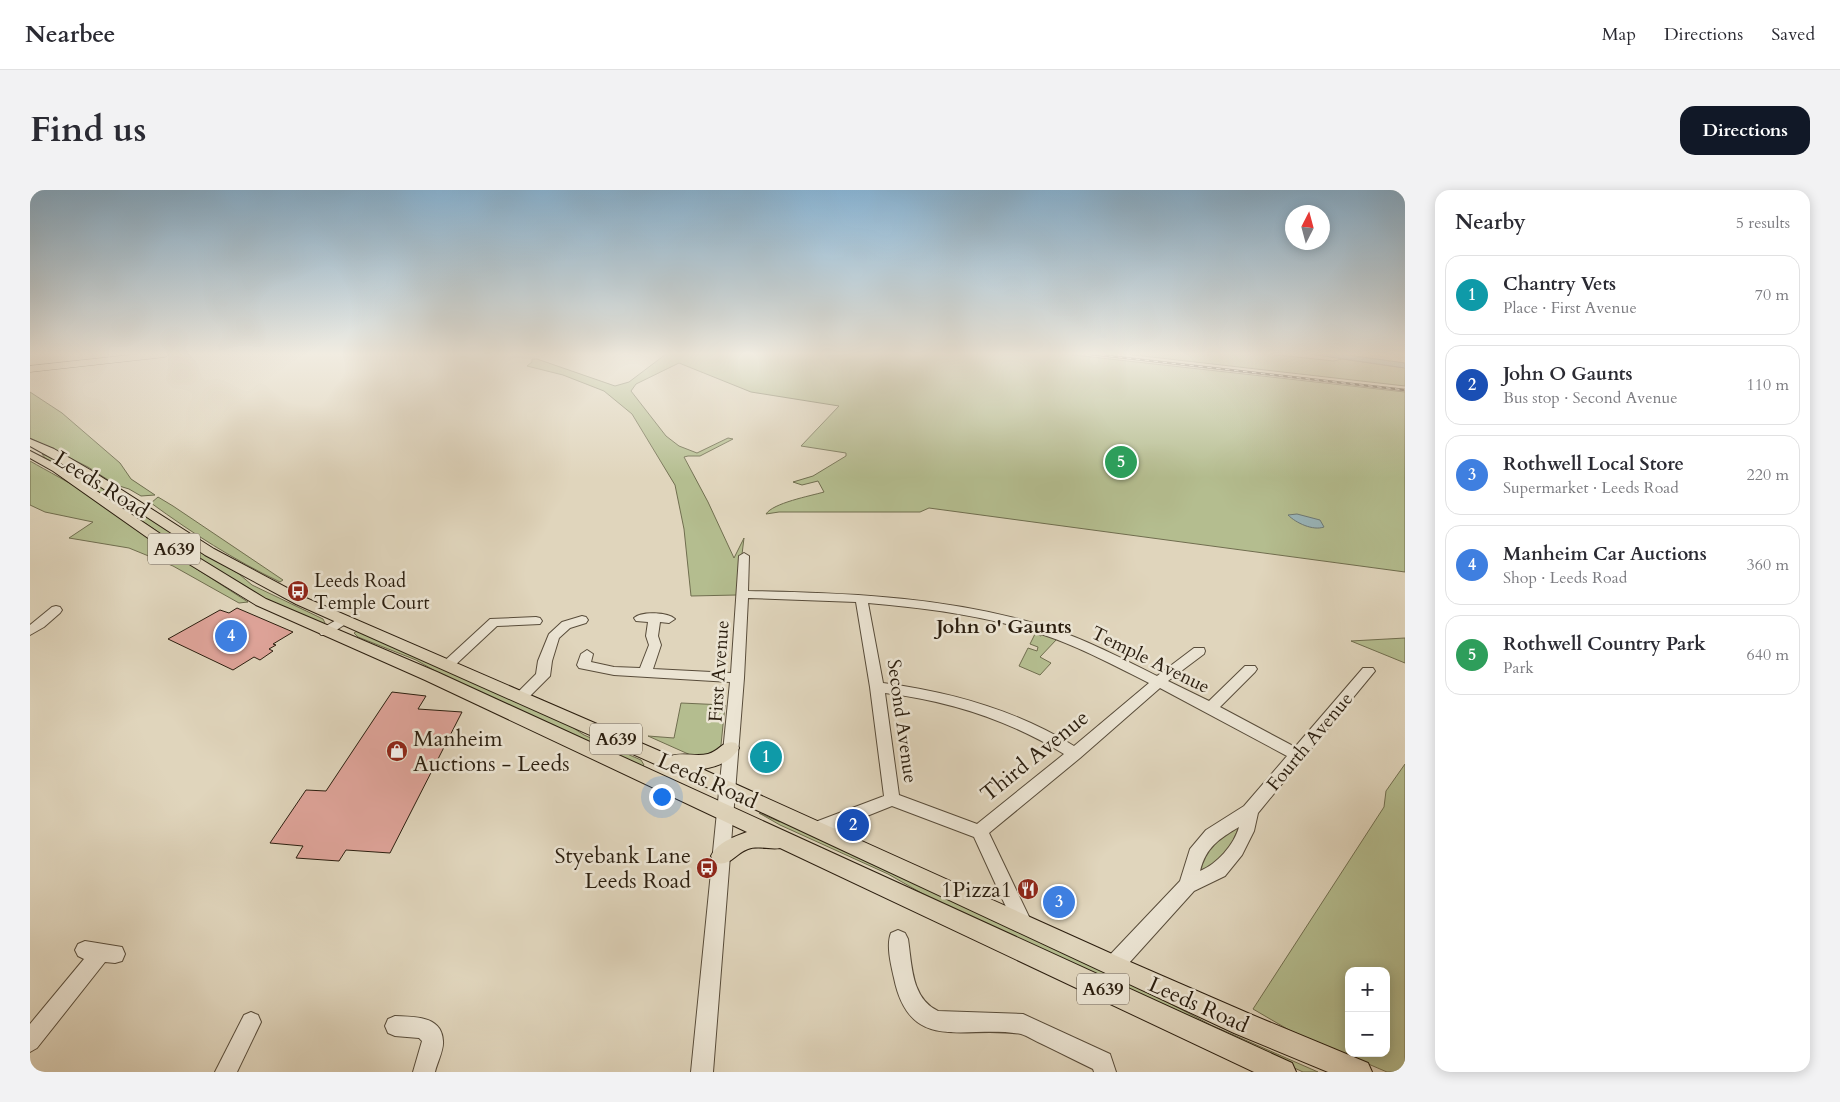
<!DOCTYPE html>
<meta charset="utf-8">
<style>
:root{--surface:#fff;--page:#f2f2f3;--text:#2b2b33;--muted:#7c7c81;--line:#e1e1e2;--accent:#111827}
body{margin:0;font-family:Cardo,serif;background:var(--page);color:var(--text)}
.controls{position:absolute;right:15px;bottom:15px;display:grid;overflow:hidden;border-radius:10px;box-shadow:0 2px 12px #0003}
.controls button{width:45px;height:45px;display:grid;place-items:center;padding:0;border:0;border-bottom:1px solid var(--line);background:var(--surface);color:var(--text);font:25px sans-serif}
.compass{position:absolute;left:1255px;top:15px;width:45px;height:45px;border-radius:50%;background:var(--surface);box-shadow:0 2px 12px #0003;rotate:6deg}
.you{position:absolute;left:631px;top:606px;width:18px;height:18px;margin:-12px;border:4px solid #fff;border-radius:50%;background:#1a73e8;box-shadow:0 0 0 8px #1a73e833}
.badge{display:grid;place-items:center;width:32px;height:32px;border-radius:50%;background:var(--accent);color:#fff;font-size:16px;font-weight:700}
.pin{position:absolute;translate:-50% -50%;border:2px solid #fff;box-shadow:0 1px 5px #0006}
.list{margin:0;padding:0;list-style:none}
h2{display:flex;justify-content:space-between;align-items:center;height:65px;margin:0;padding:0 20px;font-size:21px}
h2 small{font-size:16px;font-weight:400;color:var(--muted)}
.list li{display:grid;grid-template-columns:32px 1fr auto;gap:15px;align-items:center;box-sizing:border-box;height:80px;margin:0 10px 10px;padding:0 10px;border:1px solid var(--line);border-radius:15px}
.list b{display:block;font-size:19px;white-space:nowrap}
.list p{margin:0;font-size:16px;white-space:nowrap;color:var(--muted)}
.list em{font-size:16px;font-style:normal;color:var(--muted)}
.map{position:relative;flex:none;width:1375px;height:882px;overflow:hidden;border-radius:15px}
header{display:flex;align-items:center;gap:30px;box-sizing:border-box;height:70px;padding:0 25px;background:var(--surface);border-bottom:1px solid var(--line)}
header strong{font-size:24px}
nav{display:flex;gap:28px;margin-inline-start:auto;font-size:18px}
.intro{display:flex;align-items:center;justify-content:space-between;box-sizing:border-box;height:120px;padding:0 30px}
h1{margin:0;font-size:35px}
.button{padding:12px 22px;border-radius:15px;background:var(--accent);color:#fff;font-size:18px;font-weight:700}
main{display:flex;gap:30px;padding:0 30px}
aside{flex:1;background:var(--surface);border-radius:15px;box-shadow:0 2px 12px #0003}
.map>svg:first-child{display:block}
.green{fill:#b4bd8f;stroke:#706e4f;fill-rule:evenodd}
.water{fill:#99b6bb;stroke:#6d7976}
.building{fill:#dfa49a;stroke:#2b1e0f}
.lines{fill:none;stroke-linecap:round;stroke-linejoin:round}
.minor-casing{stroke:#584c3a;stroke-width:2}
.major-casing{stroke:#2b1e0f;stroke-width:2}
.highway-casing{stroke:#2b1e0f;stroke-width:1}
.minor{fill:#ebe4d3;fill-rule:evenodd}
.major{fill:#e0d5bc;fill-rule:evenodd}
.highway{fill:#e0d5bc;fill-rule:evenodd}
.rail-casing{stroke:#2b1e0f;stroke-width:2.5}
.rail{stroke:#ebe4d3;stroke-width:1;stroke-dasharray:4.5;stroke-linecap:butt}
.labels{text-anchor:middle;stroke-width:5;stroke-linejoin:round;paint-order:stroke}
.shield{fill:#ebe4d3;stroke:#65594a;stroke-width:1}
.shield-label{font-size:18px;font-weight:bold;fill:#2b1e0f}
.poi-label{font-size:19px;fill:#2b1e0f;stroke:#ebe4d3;text-anchor:start}
.street-label{font-size:19px;fill:#2b1e0f;stroke:#ebe4d3}
.neighbourhood-label{font-size:20px;font-weight:bold;fill:#2b1e0f;stroke:#ebe4d3}
.near-street-label{font-size:22px;fill:#2b1e0f;stroke:#ebe4d3}
.near-poi-label{font-size:22px;fill:#2b1e0f;stroke:#ebe4d3;text-anchor:end}
</style>
<header>
<strong>Nearbee</strong>
<nav><a>Map</a><a>Directions</a><a>Saved</a></nav>
</header>
<div class="intro"><h1>Find us</h1><a class="button">Directions</a></div>
<main>
<div class="map">
<svg width="1375" height="882" viewBox="0 0 1375 882">
<rect width="100%" height="100%" fill="#e0d5bc"/>
<filter id="stains"><feTurbulence type="fractalNoise" baseFrequency=".004" numOctaves="4"/><feColorMatrix values="0 0 0 0 .2 0 0 0 0 .09 0 0 0 0 .02 0 0 0 .5 -.17"/></filter>
<radialGradient id="worn" r=".72"><stop offset=".6" stop-color="#630" stop-opacity="0"/><stop offset="1" stop-color="#630" stop-opacity=".3"/></radialGradient>
<g class="green">
<path d="M 636,164 L 1035,164 L 1375,202 L 1375,382 L 899,318 L 890,322 L 749,322 L 736,324 C 743,313 780,306 794,302 L 788,291 L 772,295 L 763,292 L 783,286 L 816,266 L 816,263 L 771,256 L 809,216 L 721,202 L 649,173 L 606,194 L 601,201 L 636,246 L 649,256 L 667,263 L 698,248 L 703,249 L 670,266 L 658,266 L 654,267 L 678,312 L 704,368 L 714,348 L 707,405 L 661,406 L 654,339 L 645,295 L 602,224 L 574,201 L 533,185 L 497,176 L 502,172 L 502,169 L 507,169 L 585,196 L 599,192 Z"/>
<polygon points="1095,164 1239,164 1304,171 1312,169 1375,178 1375,196"/>
<polygon points="0,202 32,223 90,273 101,289 125,305 111,306 99,299 86,295 58,277 0,248"/>
<polygon points="12,264 37,274 97,313 89,316 15,268"/>
<path d="M 0,271 C 33,290 99,323 121,352 L 119,354 L 134,364 L 137,363 L 148,371 L 159,374 L 218,412 L 209,413 L 143,376 L 99,358 L 39,348 L 63,332 L 15,322 L 0,315 Z"/>
<path d="M 128,307 L 143,316 L 253,390 L 250,392 C 204,370 162,343 121,313 Z"/>
<polygon points="100,316 209,384 222,395 293,429 295,433 291,436 247,415 185,381 93,318"/>
<polygon points="327,441 533,531 554,545 611,570 614,575 612,577 414,486 386,470 328,447 324,443"/>
<polygon points="1005,444 1011,446 1013,444 1027,449 1010,467 1021,473 1010,485 989,476 998,458 1007,461 1008,457 1000,454"/>
<polygon points="1375,448 1375,473 1321,451"/>
<polygon points="651,513 695,515 691,555 684,564 665,567 618,546 644,548"/>
<path d="M 1375,574 L 1375,882 L 1357,882 L 1259,840 L 1223,819 L 1354,617 L 1356,601 ZM 1319,781 L 1356,781 L 1356,863 L 1319,863 Z"/>
<polygon points="729,623 750,632 754,628 1080,782 1181,835 1288,882 1273,882 916,717 858,684 750,635"/>
<path d="M 1209,637 L 1198,662 L 1169,685 C 1174,655 1182,648 1209,637 Z"/>
</g>
<g class="water">
<polygon points="1280,164 1311,164 1375,173 1375,178"/>
<path d="M 1267,324 L 1290,330 L 1294,337 C 1283,341 1266,333 1258,325 Z"/>
</g>
<g class="building">
<polygon points="207,418 263,442 243,454 246,455 239,459 243,461 230,470 224,467 203,480 138,449 190,420 199,423"/>
<polygon points="362,502 396,506 388,519 432,522 360,663 316,660 309,671 266,668 273,656 240,653 276,600 296,601"/>
<polygon points="726,562 746,563 746,572 736,571 736,575 726,574"/>
</g>
<g class="lines">
<g class="minor-casing">
<g id="minor">
<path d="M 714,363 L 719,366 L 718,401 C 820,403 925,407 1023,439 C 1059,451 1093,469 1127,486 L 1164,458 L 1174,458 L 1175,461 L 1174,464 L 1138,491 L 1179,511 L 1215,476 L 1225,476 L 1227,479 L 1225,482 L 1190,517 L 1265,557 L 1333,478 L 1343,478 L 1345,481 L 1228,623 L 1224,641 L 1212,665 L 1195,686 L 1164,701 L 1090,783 L 1083,785 L 1076,783 L 1073,776 L 1076,769 L 1150,691 L 1160,659 L 1176,640 L 1214,616 L 1257,566 L 1130,498 L 1050,568 L 959,643 L 1003,735 L 1001,741 L 994,744 L 987,741 L 944,647 L 862,616 L 792,644 L 786,646 L 780,644 L 778,639 L 780,634 L 854,606 L 840,497 L 826,412 L 718,408 L 714,488 L 683,882 L 661,882 L 700,492 L 584,485 L 549,478 L 547,475 L 551,464 L 557,460 L 563,464 L 561,472 L 584,477 L 610,478 L 619,455 L 616,446 L 618,432 L 606,431 L 604,428 C 611,421 638,422 645,429 L 639,433 L 630,432 L 628,446 L 631,455 L 623,479 L 701,483 L 709,366 ZM 838,413 C 897,418 958,426 1014,445 C 1050,457 1085,476 1119,493 L 1044,556 C 986,520 921,502 853,493 ZM 855,503 C 919,511 979,530 1034,564 L 947,634 L 869,605 ZM 1209,637 C 1204,655 1187,674 1170,681 C 1176,657 1189,649 1209,637 Z"/>
<polygon points="26,416 30,417 32,420 30,423 14,437 0,445 0,435 22,417"/>
<polygon points="313,426 319,430 317,433 299,445 291,445 289,442 291,439"/>
<polygon points="552,426 556,427 558,430 556,433 540,438 529,448 522,471 520,486 496,510 486,510 484,507 486,504 506,484 508,471 519,444 532,432"/>
<polygon points="506,427 510,428 512,431 510,434 467,436 422,478 412,478 410,475 460,429"/>
<path d="M 868,740 L 875,743 L 878,749 C 882,775 881,808 908,821 L 993,824 L 1080,864 L 1086,882 L 1064,882 L 1063,879 C 1046,871 1029,862 1012,854 C 1005,851 998,846 991,844 C 936,834 880,866 864,788 C 861,775 856,755 861,743 Z"/>
<polygon points="55,751 92,757 95,764 92,771 85,773 75,772 7,858 0,862 0,834 54,769 48,766 45,760 48,754"/>
<polygon points="221,822 228,825 231,832 207,882 185,882 214,825"/>
<path d="M 365,826 C 383,827 412,825 413,851 C 414,860 407,873 405,882 L 383,882 L 392,851 L 389,848 L 365,846 L 358,843 L 355,836 L 358,829 Z"/>
</g>
</g>
<g class="major-casing">
<g id="major">
<path d="M 0,249 L 24,259 L 62,281 L 184,359 L 276,408 L 641,566 C 653,562 666,567 678,564 C 690,561 693,549 706,553 L 709,558 C 701,572 687,577 672,579 L 1091,768 L 1220,824 L 1338,873 L 1342,882 L 1298,882 L 1204,843 L 690,603 L 266,414 L 175,365 L 54,286 L 0,256 Z"/>
<path d="M 0,261 L 31,277 L 138,349 L 236,409 L 407,482 L 1262,873 L 1266,882 L 1224,882 L 750,658 C 740,660 728,655 718,659 C 704,664 700,678 684,672 L 681,666 C 687,653 703,647 717,642 L 395,490 L 226,415 L 128,355 L 23,281 L 0,268 Z"/>
</g>
</g>
<g class="highway-casing">
<polygon id="highway" points="109,164 140,164 135,167 0,182 0,176"/>
</g>
<use href="#minor" class="minor"/>
<use href="#major" class="major"/>
<use href="#highway" class="highway"/>
<g class="rail-casing">
<polyline id="rail" points="1061,164 1375,200"/>
</g>
<use href="#rail" class="rail"/>
</g>
<linearGradient id="sky" x2="0" y2="1"><stop stop-color="#88b5d6"/><stop offset="0.57" stop-color="#f1ece1"/><stop offset="1" stop-color="#f1ece1" stop-opacity="0"/></linearGradient>
<rect width="1375" height="288" fill="url(#sky)"/>
<defs>
<g id="bus-disc" transform="scale(1.125)"><circle r="9.5" fill="#8f2418" stroke="#ebe4d3"/><path d="M-5-6H5V4H4V6H2V4H-2V6H-4V4H-5ZM-3.5-4V0h7V-4ZM-3.5 1.2v1.5H-2V1.2ZM2 1.2v1.5H3.5V1.2Z" fill="#fff"/></g>
<g id="shop-disc" transform="scale(1.125)"><circle r="9.5" fill="#8f2418" stroke="#ebe4d3"/><path d="M-5-2.5h2.3a2.7 3.5 0 0 1 5.4 0H5L5.5 6h-11ZM-1.5-2.5h3a1.5 2.3 0 0 0-3 0Z" fill="#fff"/></g>
<g id="restaurant-disc" transform="scale(1.125)"><circle r="9.5" fill="#8f2418" stroke="#ebe4d3"/><path d="M-5-6h1v4h1v-4h1v4h1v-4h1v5L-1.5 .5V6h-2V.5L-5-1ZM5-6V6H3V1.5H1.5Q1.5-4 5-6Z" fill="#fff"/></g>
</defs>
<g fill-rule="evenodd">
<use href="#bus-disc" x="268" y="401"/>
<use href="#shop-disc" x="367" y="561"/>
<use href="#bus-disc" x="677" y="678"/>
<use href="#restaurant-disc" x="998" y="699"/>
</g>
<g class="labels">
<g class="shield">
<rect x="118" y="343.5" width="52" height="31" rx="4"/>
<rect x="560" y="533.5" width="52" height="31" rx="4"/>
<rect x="1047" y="783.5" width="52" height="31" rx="4"/>
</g>
<g class="shield-label">
<text x="144" y="365">A639</text>
<text x="586" y="555">A639</text>
<text x="1073" y="805">A639</text>
</g>
<g class="poi-label">
<text x="284" y="397">Leeds Road<tspan x="284" dy="22">Temple Court</tspan></text>
</g>
<g class="street-label">
<text transform="translate(1121 469) rotate(26)" y="7">Temple Avenue</text>
<text transform="translate(688 481) rotate(-86)" y="7">First Avenue</text>
<text transform="translate(873 531) rotate(82)" y="7">Second Avenue</text>
<text transform="translate(1279 551) rotate(-50)" y="7">Fourth Avenue</text>
</g>
<g class="neighbourhood-label">
<text x="974" y="443">John o' Gaunts</text>
</g>
<g class="near-street-label">
<text transform="translate(72 294) rotate(32)" y="8">Leeds Road</text>
<text transform="translate(1004 565) rotate(-39)" y="8">Third Avenue</text>
<text transform="translate(678 590) rotate(24)" y="8">Leeds Road</text>
<text transform="translate(1169 814) rotate(24)" y="8">Leeds Road</text>
</g>
<g class="near-poi-label">
<text x="383" y="556" text-anchor="start">Manheim<tspan x="383" dy="25">Auctions - Leeds</tspan></text>
<text x="661" y="673">Styebank Lane<tspan x="661" dy="25">Leeds Road</tspan></text>
<text x="982" y="707">1Pizza1</text>
</g>
</g>
<rect width="100%" height="100%" filter="url(#stains)"/>
<rect width="100%" height="100%" fill="url(#worn)"/>
</svg>
<div class="controls">
<button>+</button>
<button>−</button>
</div>
<svg class="compass" viewBox="-18 -18 36 36"><path d="M0-13l5 13h-10z" fill="#e53935"/><path d="M0 13l5-13h-10z" fill="#7c7c81"/></svg>
<div class="you"></div>
<div class="pin badge" style="left:736px;top:567px;background:#0f9aa8">1</div>
<div class="pin badge" style="left:823px;top:635px;background:#1a4fb4">2</div>
<div class="pin badge" style="left:1029px;top:712px;background:#3f7fe0">3</div>
<div class="pin badge" style="left:201px;top:446px;background:#3f7fe0">4</div>
<div class="pin badge" style="left:1091px;top:272px;background:#2e9e5b">5</div>
</div>
<aside>
<h2>Nearby<small>5 results</small></h2>
<ul class="list">
<li><span class="badge" style="background:#0f9aa8">1</span><div><b>Chantry Vets</b><p>Place · First Avenue</p></div><em>70 m</em></li>
<li><span class="badge" style="background:#1a4fb4">2</span><div><b>John O Gaunts</b><p>Bus stop · Second Avenue</p></div><em>110 m</em></li>
<li><span class="badge" style="background:#3f7fe0">3</span><div><b>Rothwell Local Store</b><p>Supermarket · Leeds Road</p></div><em>220 m</em></li>
<li><span class="badge" style="background:#3f7fe0">4</span><div><b>Manheim Car Auctions</b><p>Shop · Leeds Road</p></div><em>360 m</em></li>
<li><span class="badge" style="background:#2e9e5b">5</span><div><b>Rothwell Country Park</b><p>Park</p></div><em>640 m</em></li>
</ul>
</aside>
</main>
